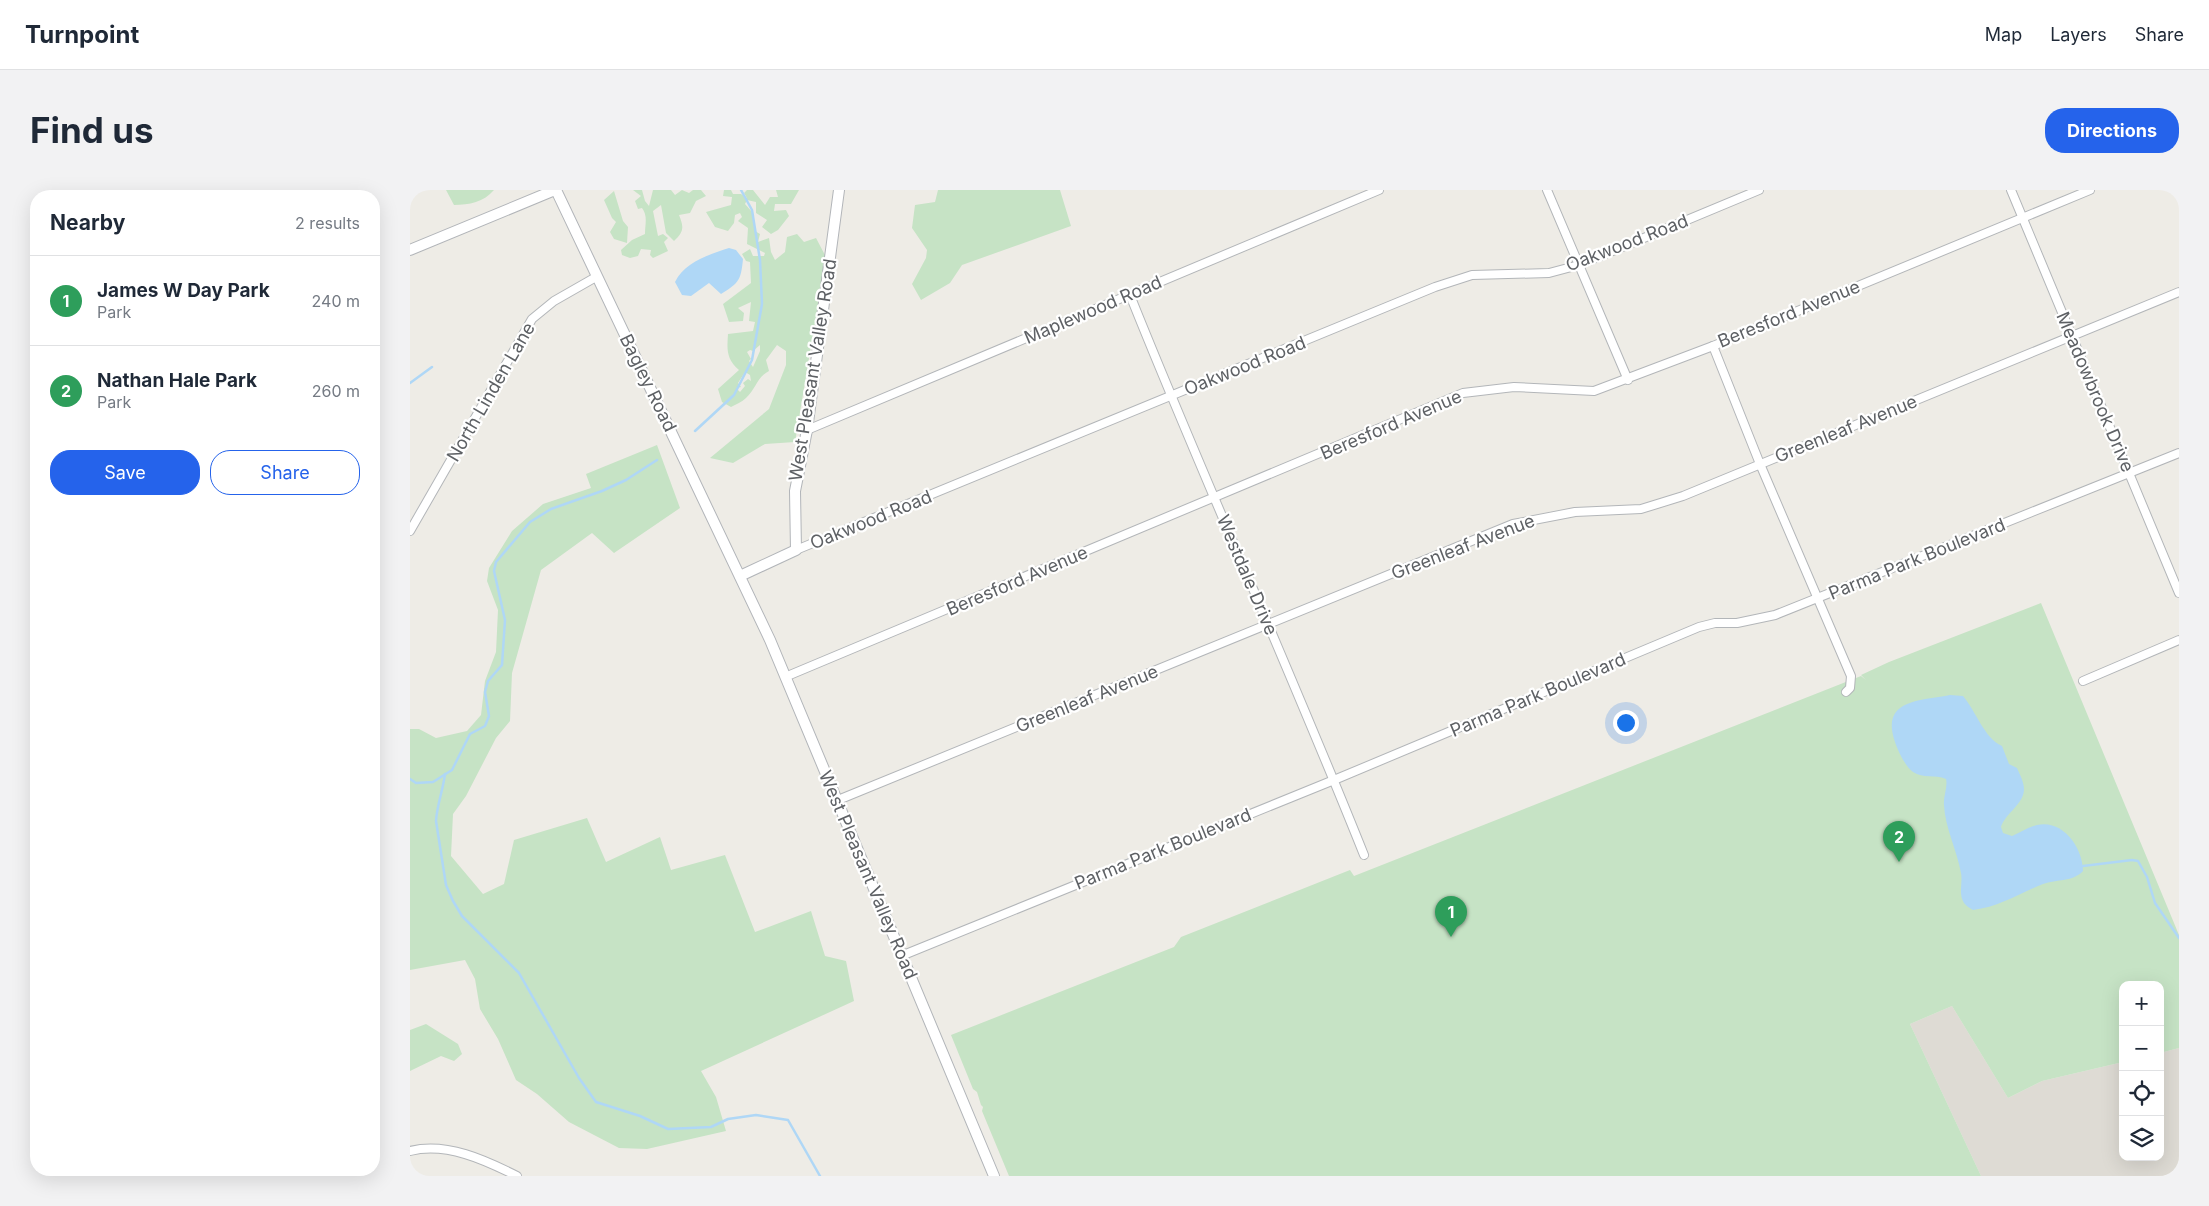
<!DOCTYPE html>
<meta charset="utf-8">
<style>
:root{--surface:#fff;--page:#f2f2f3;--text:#1f2937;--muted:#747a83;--line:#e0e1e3;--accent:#2563eb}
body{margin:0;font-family:Inter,sans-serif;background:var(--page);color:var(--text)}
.controls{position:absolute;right:15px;bottom:15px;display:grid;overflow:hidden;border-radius:10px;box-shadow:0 5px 20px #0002}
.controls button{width:45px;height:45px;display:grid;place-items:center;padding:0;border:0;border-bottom:1px solid var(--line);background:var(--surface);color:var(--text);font:25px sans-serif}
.you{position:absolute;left:1215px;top:532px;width:18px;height:18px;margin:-12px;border:4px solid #fff;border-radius:50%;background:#1a73e8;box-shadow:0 0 0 8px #1a73e833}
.badge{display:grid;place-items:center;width:32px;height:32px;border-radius:50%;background:var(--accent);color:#fff;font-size:16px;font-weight:700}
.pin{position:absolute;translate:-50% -41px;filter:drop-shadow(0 1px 2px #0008)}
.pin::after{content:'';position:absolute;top:26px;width:18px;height:15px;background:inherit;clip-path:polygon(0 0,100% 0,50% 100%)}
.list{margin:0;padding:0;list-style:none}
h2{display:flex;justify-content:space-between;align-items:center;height:65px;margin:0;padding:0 20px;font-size:21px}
h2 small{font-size:16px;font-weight:400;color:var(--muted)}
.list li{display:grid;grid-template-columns:32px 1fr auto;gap:15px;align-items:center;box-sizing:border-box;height:90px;padding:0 20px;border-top:1px solid var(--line)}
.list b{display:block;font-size:19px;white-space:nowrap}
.list p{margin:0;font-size:16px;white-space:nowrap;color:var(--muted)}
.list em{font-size:16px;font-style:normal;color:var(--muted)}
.actions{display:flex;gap:10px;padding:15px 20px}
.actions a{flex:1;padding:11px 0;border:1px solid var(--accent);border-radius:20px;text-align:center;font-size:18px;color:var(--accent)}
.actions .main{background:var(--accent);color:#fff}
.icon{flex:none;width:28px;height:28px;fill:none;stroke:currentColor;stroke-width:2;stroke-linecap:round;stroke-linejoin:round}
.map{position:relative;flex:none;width:1769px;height:986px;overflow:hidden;border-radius:20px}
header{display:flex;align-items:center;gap:30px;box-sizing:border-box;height:70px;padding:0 25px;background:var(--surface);border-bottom:1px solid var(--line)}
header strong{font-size:24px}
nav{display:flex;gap:28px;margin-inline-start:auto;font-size:18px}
.intro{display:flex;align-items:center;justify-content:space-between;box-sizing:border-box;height:120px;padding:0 30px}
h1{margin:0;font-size:35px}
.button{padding:12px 22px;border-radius:20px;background:var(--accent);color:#fff;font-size:18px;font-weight:700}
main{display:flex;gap:30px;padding:0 30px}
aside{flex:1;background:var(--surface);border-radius:20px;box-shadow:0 5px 20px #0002}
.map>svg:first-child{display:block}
.education{fill:#dedbd4}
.green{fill:#c6e3c5;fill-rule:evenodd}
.water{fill:#afd7f6}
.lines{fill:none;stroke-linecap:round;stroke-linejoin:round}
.stream{stroke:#afd7f6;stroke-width:2.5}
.street-casing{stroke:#b3b6b9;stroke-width:10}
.secondary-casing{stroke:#b2b5b9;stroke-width:12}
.street{stroke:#fff;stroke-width:8}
.secondary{stroke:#fff;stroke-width:10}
.labels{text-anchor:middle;stroke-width:4.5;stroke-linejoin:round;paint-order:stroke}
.street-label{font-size:18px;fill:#5e6165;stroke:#fff}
</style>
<header>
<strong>Turnpoint</strong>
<nav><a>Map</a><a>Layers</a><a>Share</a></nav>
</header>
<div class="intro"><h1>Find us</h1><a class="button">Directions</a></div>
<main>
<aside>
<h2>Nearby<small>2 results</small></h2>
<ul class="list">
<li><span class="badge" style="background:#2e9e5b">1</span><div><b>James W Day Park</b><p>Park</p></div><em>240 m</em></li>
<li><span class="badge" style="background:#2e9e5b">2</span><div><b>Nathan Hale Park</b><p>Park</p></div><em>260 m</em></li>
</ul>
<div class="actions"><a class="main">Save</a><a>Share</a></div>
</aside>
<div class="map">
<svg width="1769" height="986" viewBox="0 0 1769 986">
<rect width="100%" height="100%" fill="#eeece6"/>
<polygon class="education" points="1542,816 1598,908 1632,891 1713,872 1713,967 1750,967 1750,863 1769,858 1769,986 1571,986 1500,834"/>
<g class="green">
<path d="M 36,0 L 84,0 C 74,12 59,15 44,15 Z"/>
<path d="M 223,0 L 232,0 L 235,11 L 239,16 L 243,0 L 261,0 L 265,5 L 272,0 L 279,3 L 283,0 L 291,0 L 296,6 L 286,11 L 280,23 L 269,25 C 274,37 274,42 264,51 L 256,43 L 251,15 L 243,21 L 248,46 L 253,44 L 258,48 L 254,52 L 258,61 L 243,68 L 240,65 L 241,60 L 231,59 L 228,66 L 220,68 L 212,65 L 211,60 L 222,50 L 235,44 C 235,34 238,26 232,18 L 228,19 L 225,11 L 231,6 Z"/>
<path d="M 314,0 L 321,0 L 323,4 L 331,4 L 337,8 L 334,3 L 337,0 L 343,0 L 355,15 L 360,7 L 368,7 L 366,0 L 389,0 L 381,14 L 365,14 L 364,21 L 376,20 L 379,26 L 368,40 L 361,44 L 352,37 L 357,30 L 346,23 L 346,12 L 337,10 L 335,14 L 343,23 L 345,41 L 350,44 L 348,52 L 359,48 L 361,62 L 365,70 L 375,62 L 377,47 L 387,44 L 394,52 L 406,48 L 416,67 L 385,252 L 355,254 L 323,273 L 300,268 L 359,219 L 376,175 L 376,161 L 367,155 L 356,170 L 359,181 C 347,187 346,199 336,208 C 332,212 326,214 321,217 L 312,212 L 308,199 L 329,180 C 316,169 317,159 318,144 L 343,141 L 345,132 L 339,131 L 341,112 L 328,118 L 334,123 L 333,131 L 319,132 L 313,114 L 341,93 L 340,72 L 336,71 L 332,64 L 340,59 L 343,66 L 354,66 L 355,63 L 337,54 L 338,38 L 328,31 L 332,27 L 330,23 L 325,25 L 324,33 L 318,41 L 305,37 L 296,22 L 321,15 L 322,7 L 313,6 ZM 350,155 L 350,161 L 343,177 L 339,171 L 341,169 L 337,162 L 340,160 L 343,161 ZM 335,182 L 340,185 L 341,191 L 338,189 L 333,193 L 335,196 L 330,202 L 326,198 L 331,197 L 328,193 Z"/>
<polygon points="528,0 650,0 661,36 552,75 540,93 511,110 502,94 516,68 517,60 502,38 505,15 525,12"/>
<polygon points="204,1 213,31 218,37 217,53 204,49 200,42 206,32 202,28 194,10"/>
<polygon points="247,255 270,318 204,363 182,343 131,380 102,483 100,531 86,548 56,606 43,624 41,666 73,704 94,694 104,650 177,628 196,672 250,647 261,680 315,665 345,742 401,721 415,766 436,771 444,811 291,881 306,907 316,941 237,959 209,958 159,932 127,904 106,890 88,849 70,819 65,789 55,770 0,780 0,539 9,539 26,548 57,541 71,525 75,491 86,462 88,420 77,391 79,378 102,341 133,314 181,298 176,284"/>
<polygon points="1631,413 1769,745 1769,858 1750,863 1750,795 1713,795 1713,872 1632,891 1598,908 1542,816 1500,834 1571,986 599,986 572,921 573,917 571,915 567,902 563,899 541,845 764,757 771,747 940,680 944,686 1451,486 1456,490 1451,485 1479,472"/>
<polygon points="16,834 48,854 52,864 44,871 31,866 0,881 0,840"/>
</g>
<g class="water">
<path d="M 319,58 L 326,60 L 333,69 C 331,90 329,93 311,104 L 299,93 L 281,106 L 272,105 L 265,92 C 275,72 298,65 319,58 Z"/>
<path d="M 1540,505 L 1553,506 C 1566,521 1574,548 1592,556 L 1599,574 L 1607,578 C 1609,583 1612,588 1613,593 C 1619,612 1596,621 1591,637 L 1593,643 L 1602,646 C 1610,643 1618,637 1627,635 C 1653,629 1673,658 1673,681 C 1663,692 1647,689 1633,694 C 1608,704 1589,717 1563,720 C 1560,718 1556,716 1554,713 C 1548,703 1553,693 1551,683 C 1547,660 1535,638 1534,615 C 1533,607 1538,597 1536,589 C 1525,584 1513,589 1503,582 C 1495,576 1488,561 1485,552 C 1470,509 1510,511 1540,505 Z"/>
</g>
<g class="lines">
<g class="stream">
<polyline points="0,193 22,177"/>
<polyline points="285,241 324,205 342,170 352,114 350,70 342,20 331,0"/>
<path d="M 35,584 C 33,600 27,615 26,631 L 36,695 L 43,711 L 52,726 L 109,783 L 169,888 L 186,912 L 230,926 L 258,939 L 301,937 L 318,929 L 346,925 L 378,930 L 410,986"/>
<polyline points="0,589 6,593 23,592 42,580 60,544 75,536 79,526 75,502 78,491 92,475 95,430 84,381 86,372 120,332 141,319 192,301 216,290 247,270"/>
<polyline points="1673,676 1722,670 1728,671 1737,687 1745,713 1769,748"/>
</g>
<g class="street-casing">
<g id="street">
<polyline points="1137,0 1218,190"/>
<polyline points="1601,0 1769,403"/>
<path d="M 720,105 C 795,292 879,477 954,665"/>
<polyline points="1303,156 1350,274 1441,486 1440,498 1436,502"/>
<polyline points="397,240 969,0"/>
<polyline points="0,341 122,129 144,111 186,87"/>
<polyline points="386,360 1025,97 1062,85 1139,83 1169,75 1349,0"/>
<polyline points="375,487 1053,203 1104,197 1184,201 1303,156 1680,0"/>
<polyline points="1673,491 1769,450"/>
<polyline points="428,610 1103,334 1165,322 1231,319 1273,306 1769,102"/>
<polyline points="491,766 924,590 1289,437 1305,433 1327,433 1365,425 1769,263"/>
<path d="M 0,961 C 37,952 75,970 107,986"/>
</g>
</g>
<g class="secondary-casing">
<g id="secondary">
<polyline points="146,0 360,450 584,986"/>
<polyline points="0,60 145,0"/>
<polyline points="330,386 386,360 385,301 397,240 429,0"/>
</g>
</g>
<use href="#street" class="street"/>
<use href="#secondary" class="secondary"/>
</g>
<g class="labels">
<g class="street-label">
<text transform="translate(1217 53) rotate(-21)" y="6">Oakwood Road</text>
<text transform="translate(683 120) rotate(-23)" y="6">Maplewood Road</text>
<text transform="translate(1379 124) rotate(-22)" y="6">Beresford Avenue</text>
<text transform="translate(835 176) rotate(-22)" y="6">Oakwood Road</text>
<text transform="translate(403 180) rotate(-81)" y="6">West Pleasant Valley Road</text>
<text transform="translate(238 193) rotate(64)" y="6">Bagley Road</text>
<text transform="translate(81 202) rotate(-60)" y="6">North Linden Lane</text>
<text transform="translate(1685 202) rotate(67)" y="6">Meadowbrook Drive</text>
<text transform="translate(981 235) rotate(-23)" y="6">Beresford Avenue</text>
<text transform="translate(1436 239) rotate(-22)" y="6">Greenleaf Avenue</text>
<text transform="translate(461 330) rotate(-22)" y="6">Oakwood Road</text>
<text transform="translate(1053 357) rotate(-21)" y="6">Greenleaf Avenue</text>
<text transform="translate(1507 369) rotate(-22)" y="6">Parma Park Boulevard</text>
<text transform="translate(837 385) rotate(67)" y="6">Westdale Drive</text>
<text transform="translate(607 391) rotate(-23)" y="6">Beresford Avenue</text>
<text transform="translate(1128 505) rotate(-23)" y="6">Parma Park Boulevard</text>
<text transform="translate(677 509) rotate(-22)" y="6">Greenleaf Avenue</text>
<text transform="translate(753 659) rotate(-22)" y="6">Parma Park Boulevard</text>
<text transform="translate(458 685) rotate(67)" y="6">West Pleasant Valley Road</text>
</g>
</g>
</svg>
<div class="controls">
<button>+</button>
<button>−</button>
<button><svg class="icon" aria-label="locate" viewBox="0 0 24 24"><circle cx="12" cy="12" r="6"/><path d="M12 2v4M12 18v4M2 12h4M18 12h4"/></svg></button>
<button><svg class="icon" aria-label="layers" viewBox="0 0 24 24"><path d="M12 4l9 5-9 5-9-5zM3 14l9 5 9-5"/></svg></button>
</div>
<div class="you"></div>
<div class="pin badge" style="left:1041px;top:747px;background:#2e9e5b">1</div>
<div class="pin badge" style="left:1489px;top:672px;background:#2e9e5b">2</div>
</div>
</main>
